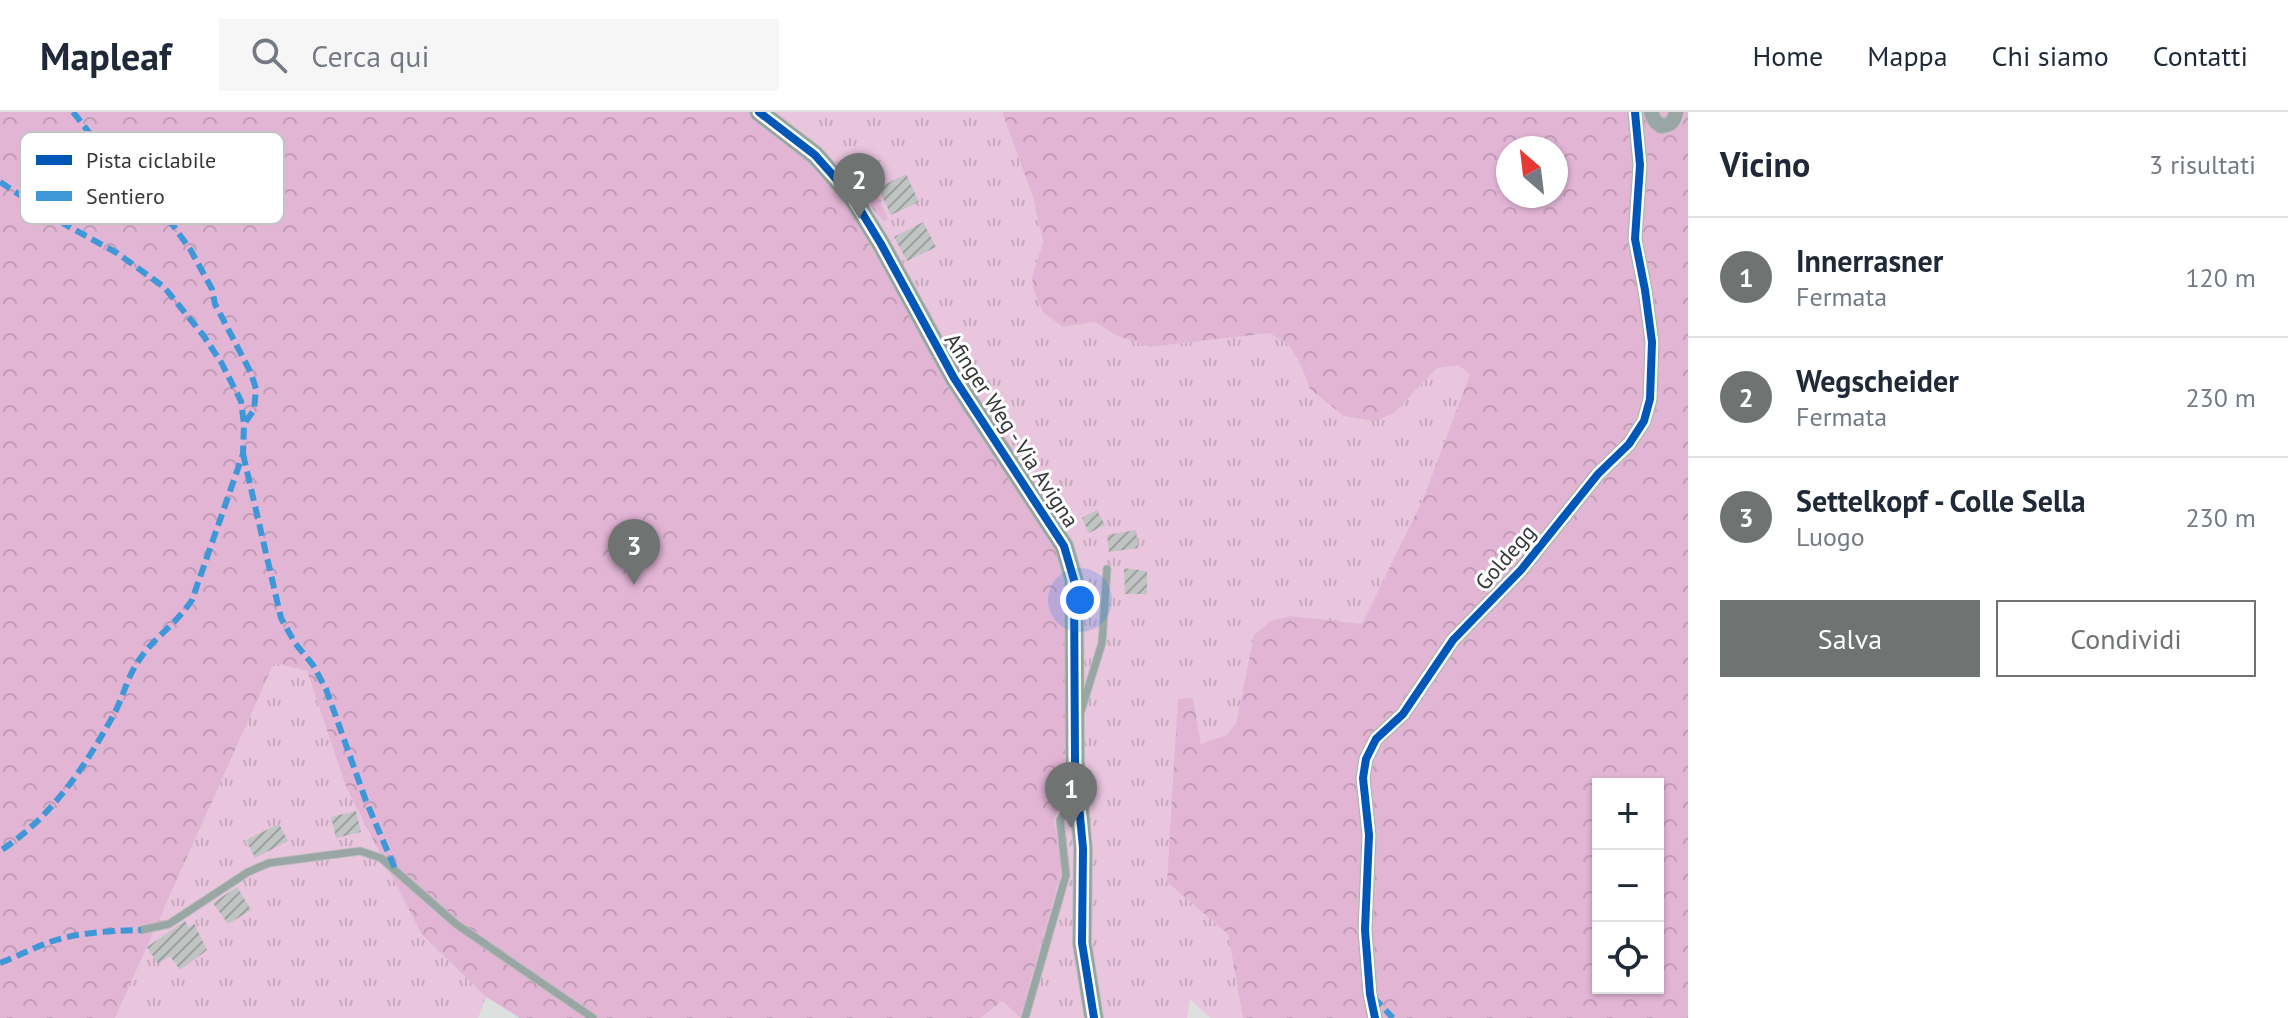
<!DOCTYPE html>
<html lang="it">
<meta charset="utf-8">
<style>
:root{--surface:#fff;--page:#f6f6f7;--text:#1f2937;--muted:#747a83;--line:#e0e1e3;--accent:#6f7372}
body{margin:0;font-family:"PT Sans",sans-serif;background:var(--page);color:var(--text)}
.controls{position:absolute;right:24px;bottom:24px;display:grid;overflow:hidden;border-radius:0px;box-shadow:0 2px 6px #0004}
.controls button{width:72px;height:72px;display:grid;place-items:center;padding:0;border:0;border-bottom:2px solid var(--line);background:var(--surface);color:var(--text);font:40px sans-serif}
.compass{position:absolute;left:1496px;top:24px;width:72px;height:72px;border-radius:50%;background:var(--surface);box-shadow:0 2px 6px #0004;rotate:332deg}
.you{position:absolute;left:1080px;top:488px;width:28px;height:28px;margin:-20px;border:6px solid #fff;border-radius:50%;background:#1a73e8;box-shadow:0 0 0 12px #1a73e833}
.badge{display:grid;place-items:center;width:52px;height:52px;border-radius:50%;background:var(--accent);color:#fff;font-size:26px;font-weight:700}
.pin{position:absolute;translate:-50% -66px;filter:drop-shadow(0 2px 4px #0008)}
.pin::after{content:'';position:absolute;top:42px;width:28px;height:24px;background:inherit;clip-path:polygon(0 0,100% 0,50% 100%)}
.list{margin:0;padding:0;list-style:none}
h2{display:flex;justify-content:space-between;align-items:center;height:104px;margin:0;padding:0 32px;font-size:34px}
h2 small{font-size:26px;font-weight:400;color:var(--muted)}
.list li{display:grid;grid-template-columns:52px 1fr auto;gap:24px;align-items:center;box-sizing:border-box;height:120px;padding:0 32px;border-top:2px solid var(--line)}
.list b{display:block;font-size:30px;white-space:nowrap}
.list p{margin:0;font-size:26px;white-space:nowrap;color:var(--muted)}
.list em{font-size:26px;font-style:normal;color:var(--muted)}
.actions{display:flex;gap:16px;padding:24px 32px}
.actions a{flex:1;padding:18px 0;border:2px solid var(--accent);border-radius:0px;text-align:center;font-size:28px;color:var(--accent)}
.actions .main{background:var(--accent);color:#fff}
.icon{flex:none;width:44px;height:44px;fill:none;stroke:currentColor;stroke-width:2;stroke-linecap:round;stroke-linejoin:round}
.map{position:relative;flex:none;width:1688px;height:906px;overflow:hidden}
header{display:flex;align-items:center;gap:48px;box-sizing:border-box;height:112px;padding:0 40px;background:var(--surface);border-bottom:2px solid var(--line)}
header strong{font-size:38px}
nav{display:flex;gap:44px;margin-inline-start:auto;font-size:28px}
.search{width:560px;height:72px;background:var(--page);display:flex;align-items:center;gap:20px;box-sizing:border-box;padding:0 28px;border-radius:0px;color:var(--muted);font-size:30px}
main{display:flex}
aside{flex:1;background:var(--surface)}
.map>svg:first-child{display:block}
.grass{fill:url(#grass-tufts)}
.forest{fill:url(#forest-crowns);fill-rule:evenodd}
.building{fill:url(#building-hatch)}
.lines{fill:none;stroke-linecap:round;stroke-linejoin:round}
.lane-casing{stroke:#bbbebd;stroke-width:9}
.street-casing{stroke:#bbbebd;stroke-width:16}
.secondary-casing{stroke:#bbbebd;stroke-width:20}
.lane{stroke:#99a6a4;stroke-width:7}
.street{stroke:#99a6a4;stroke-width:14}
.secondary{stroke:#95a4a2;stroke-width:18}
.quiet{stroke:#3e98d8;stroke-width:6;stroke-dasharray:12 6;stroke-linecap:butt}
.cycleway-casing{stroke:#fff;stroke-width:13}
.cycleway{stroke:#0057b8;stroke-width:8}
.labels{text-anchor:middle;stroke-width:6;stroke-linejoin:round;paint-order:stroke}
.street-label{font-size:22px;fill:#353837;stroke:#fff}
.key{fill:#fff;stroke:#c2c3c3;stroke-width:2}
.key-label{font-size:22px;fill:#353837}
</style>
<header>
<strong>Mapleaf</strong>
<div class="search"><svg class="icon" aria-label="search" viewBox="0 0 24 24"><circle cx="10" cy="10" r="6"/><path d="M15 15l6 6"/></svg>Cerca qui</div>
<nav><a>Home</a><a>Mappa</a><a>Chi siamo</a><a>Contatti</a></nav>
</header>
<main>
<div class="map">
<svg width="1688" height="906" viewBox="0 0 1688 906">
<defs>
<pattern id="grass-tufts" width="24" height="20" patternUnits="userSpaceOnUse" patternTransform="scale(2)"><rect width="24" height="20" fill="#e9c5de"/><path d="M3 7l-1-3M5 7V3M7 7l1-3M15 17l-1-3M17 17v-4M19 17l1-3" fill="none" stroke="#c8aabf"/></pattern>
<pattern id="forest-crowns" width="20" height="18" patternUnits="userSpaceOnUse" patternTransform="scale(2)"><rect width="20" height="18" fill="#e2b5d5"/><path d="M2 6a3 3 0 1 1 6 0M12 15a3 3 0 1 1 6 0" fill="none" stroke="#c29cb7"/></pattern>
<pattern id="building-hatch" width="6" height="6" patternUnits="userSpaceOnUse" patternTransform="scale(2)"><rect width="6" height="6" fill="#c0c4c3"/><path d="M-1 1l2-2M0 6l6-6M5 7l2-2" fill="none" stroke="#9da09f"/></pattern>
</defs>
<rect width="100%" height="100%" fill="#dce0df"/>
<g class="grass">
<polygon points="769,0 1002,0 1033,85 1043,130 1032,165 1063,215 1095,210 1115,223 1150,235 1269,221 1288,232 1300,251 1310,277 1394,301 1437,256 1458,252 1470,262 1423,387 1362,513 1290,504 1270,509 1254,523 1236,613 1228,623 1201,633 1193,587 1167,770 1228,822 1243,906 1210,906 1190,887 1187,906 981,906 1002,889 1020,904 1062,752 1053,717 1057,699 1063,692 968,275 850,70 857,71 865,89 883,109 868,65 832,51"/>
<polygon points="274,551 307,559 346,675 422,823 486,885 478,906 115,906"/>
</g>
<g class="forest">
<polygon points="0,0 769,0 832,51 843,47 857,52 868,65 888,107 883,109 862,84 857,71 850,70 968,275 1076,455 1070,687 1057,699 1054,709 1062,752 1061,761 1020,905 1002,889 981,906 520,906 486,885 422,823 346,675 307,559 274,551 115,906 0,906"/>
<path d="M 1002,0 L 1688,0 L 1688,906 L 1243,906 L 1228,822 L 1167,770 L 1178,587 L 1193,586 L 1201,632 L 1227,623 L 1236,612 L 1254,523 L 1270,509 L 1290,504 L 1362,512 L 1423,387 L 1470,262 L 1458,253 L 1437,256 L 1394,301 L 1375,309 L 1344,304 L 1310,277 L 1300,251 L 1288,232 L 1269,221 L 1150,235 L 1115,223 L 1095,210 L 1063,215 L 1043,200 L 1034,179 L 1032,165 L 1043,130 L 1033,85 ZM 1508,36 L 1556,36 L 1556,84 L 1508,84 ZM 1598,672 L 1658,672 L 1658,876 L 1598,876 Z"/>
</g>
<g class="building">
<polygon points="906,62 919,90 891,103 878,76"/>
<polygon points="923,110 936,135 907,149 894,125"/>
<polygon points="1097,398 1105,413 1089,421 1082,406"/>
<polygon points="1136,418 1138,436 1109,440 1107,423"/>
<polygon points="1124,456 1147,459 1147,482 1125,482"/>
<polygon points="356,699 361,720 336,726 331,705"/>
<polygon points="279,712 288,729 255,746 246,728"/>
<polygon points="237,775 251,798 228,812 213,791"/>
<polygon points="185,809 189,816 194,811 207,838 180,858 170,844 158,852 147,835"/>
</g>
<g class="lines">
<g class="lane-casing">
<g id="lane">
<polyline points="1081,599 1102,531 1107,457"/>
<polyline points="141,818 169,812 248,760 269,751 360,739 381,746 456,812 593,906"/>
<polyline points="1025,906 1066,763 1060,708 1065,701 1076,696"/>
</g>
</g>
<g class="street-casing">
<g id="street">
<path d="M 1651,0 L 1655,9 L 1661,14 C 1671,13 1674,10 1676,0"/>
<polyline points="1375,906 1370,882 1365,818 1369,723 1363,666 1366,647 1376,627 1403,602 1453,528 1521,458 1598,362 1629,332 1644,309 1650,287 1652,230 1645,178 1635,127 1640,53 1635,0"/>
</g>
</g>
<g class="secondary-casing">
<polyline id="secondary" points="759,0 815,43 853,86 881,132 954,266 1064,434 1074,468 1075,650 1083,736 1082,831 1094,906"/>
</g>
<use href="#lane" class="lane"/>
<use href="#street" class="street"/>
<use href="#secondary" class="secondary"/>
<g class="quiet">
<polyline points="73,0 124,65 153,96 169,108 190,137 212,177 215,192 251,261 256,277 254,298 244,312"/>
<path d="M 0,70 L 66,113 L 117,141 L 164,175 L 203,223 L 221,250 L 241,289 L 244,312 L 243,342 L 192,488 C 176,513 150,528 136,553 C 126,569 122,588 113,604 C 84,656 51,706 0,739"/>
<polyline points="243,342 281,506 295,531 313,553 326,577 366,689 396,759"/>
<path d="M 0,851 C 16,845 31,837 47,831 C 77,820 110,819 141,818"/>
<polyline points="1373,885 1393,906"/>
</g>
<g class="cycleway-casing">
<g id="cycleway">
<polyline points="759,0 815,43 853,86 881,132 954,266 1064,434 1074,468 1075,650 1083,736 1082,831 1094,906"/>
<polyline points="1375,906 1370,882 1365,818 1369,723 1363,666 1366,647 1376,627 1403,602 1453,528 1521,458 1598,362 1629,332 1644,309 1650,287 1652,230 1645,178 1635,127 1640,53 1635,0"/>
</g>
</g>
<use href="#cycleway" class="cycleway"/>
</g>
<g class="labels">
<g class="street-label">
<text transform="translate(1012 318) rotate(57)" y="8">Afinger Weg - Via Avigna</text>
<text transform="translate(1505 445) rotate(-49)" y="8">Goldegg</text>
</g>
</g>
<rect x="20" y="20" width="264" height="92" rx="12" class="key"/>
<rect x="36" y="43" width="36" height="10" fill="#0057b8"/>
<rect x="36" y="79" width="36" height="10" fill="#3e98d8"/>
<g class="key-label">
<text x="86" y="56">Pista ciclabile</text>
<text x="86" y="92">Sentiero</text>
</g>
</svg>
<div class="controls">
<button>+</button>
<button>−</button>
<button><svg class="icon" aria-label="locate" viewBox="0 0 24 24"><circle cx="12" cy="12" r="6"/><path d="M12 2v4M12 18v4M2 12h4M18 12h4"/></svg></button>
</div>
<svg class="compass" viewBox="-18 -18 36 36"><path d="M0-13l5 13h-10z" fill="#e53935"/><path d="M0 13l5-13h-10z" fill="#747a83"/></svg>
<div class="you"></div>
<div class="pin badge" style="left:1071px;top:716px">1</div>
<div class="pin badge" style="left:859px;top:107px">2</div>
<div class="pin badge" style="left:634px;top:473px">3</div>
</div>
<aside>
<h2>Vicino<small>3 risultati</small></h2>
<ul class="list">
<li><span class="badge">1</span><div><b>Innerrasner</b><p>Fermata</p></div><em>120 m</em></li>
<li><span class="badge">2</span><div><b>Wegscheider</b><p>Fermata</p></div><em>230 m</em></li>
<li><span class="badge">3</span><div><b>Settelkopf - Colle Sella</b><p>Luogo</p></div><em>230 m</em></li>
</ul>
<div class="actions"><a class="main">Salva</a><a>Condividi</a></div>
</aside>
</main>
